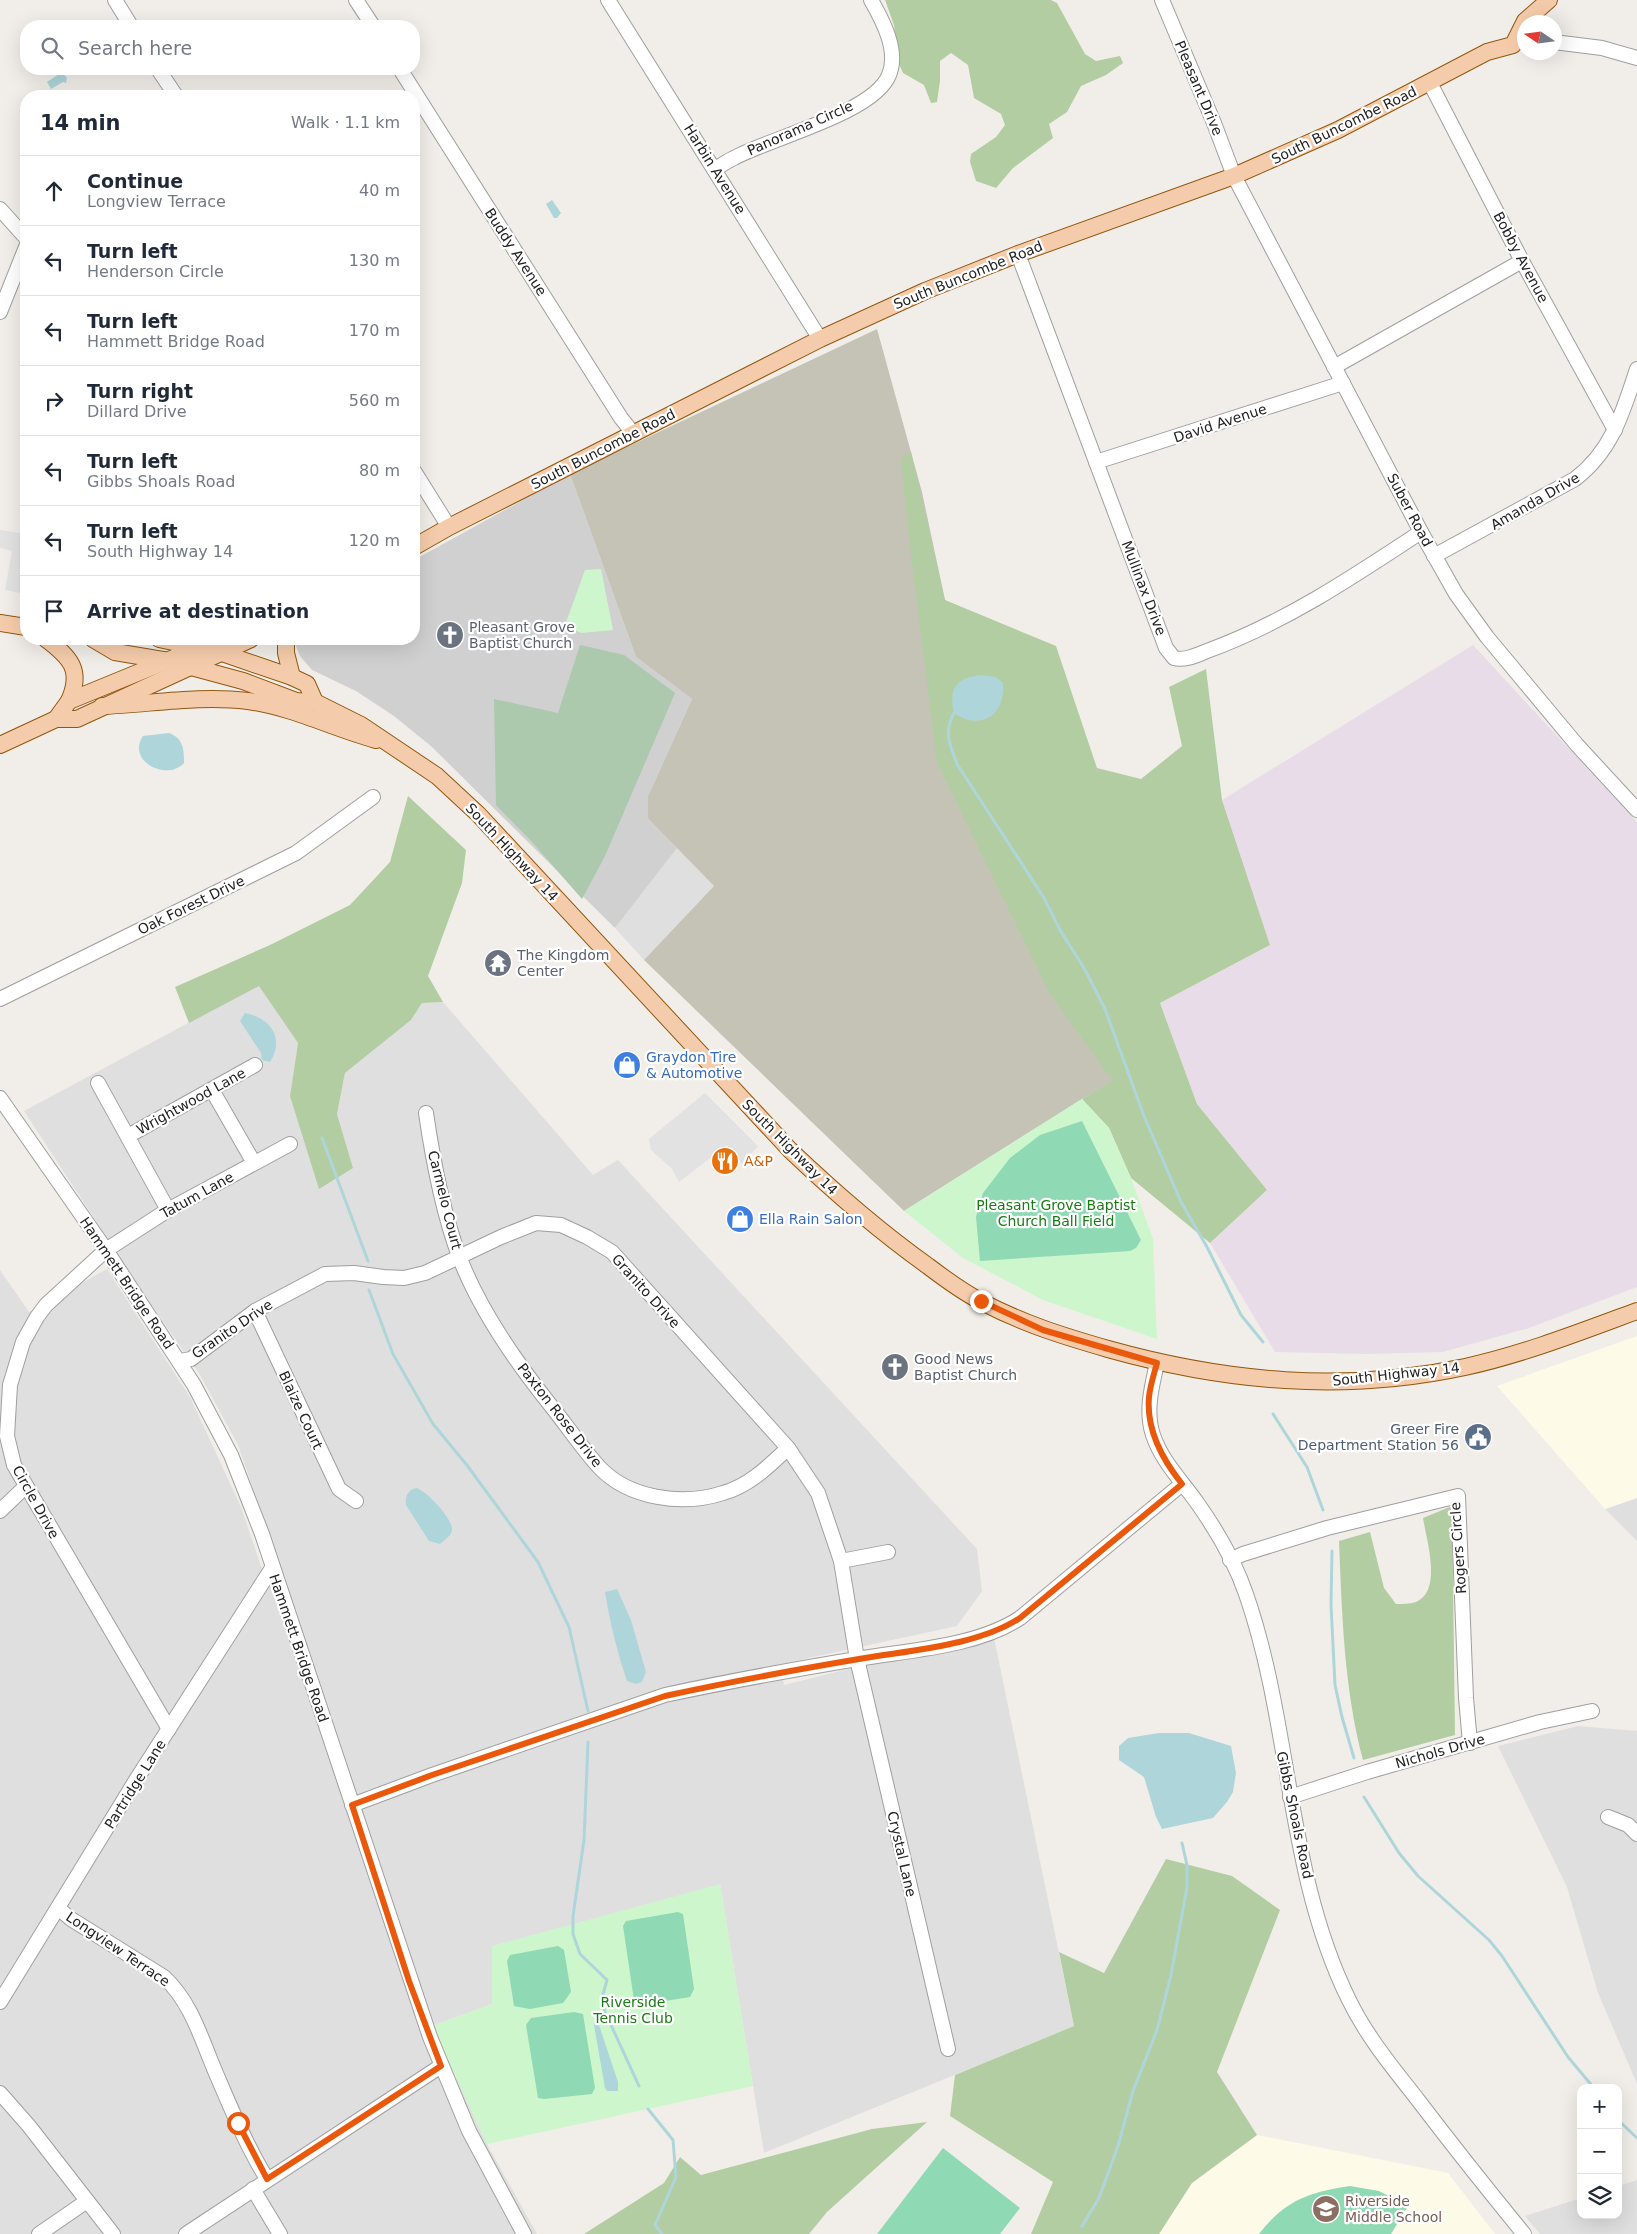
<!DOCTYPE html>
<meta charset="utf-8">
<style>
:root{--surface:#fff;--page:#f2f2f3;--text:#1f2937;--muted:#747a83;--line:#e0e1e3}
body{margin:0;font-family:"DejaVu Sans",sans-serif;background:var(--page);color:var(--text)}
.controls{position:absolute;right:15px;bottom:15px;display:grid;overflow:hidden;border-radius:10px;box-shadow:0 5px 20px #0002}
.controls button{width:45px;height:45px;display:grid;place-items:center;padding:0;border:0;border-bottom:1px solid var(--line);background:var(--surface);color:var(--text);font:25px sans-serif}
.compass{position:absolute;left:1517px;top:15px;width:45px;height:45px;border-radius:50%;background:var(--surface);box-shadow:0 5px 20px #0002;rotate:283deg}
.stop{position:absolute;width:15px;height:15px;margin:-11px;border:4px solid #ea580c;border-radius:50%;background:#fff}
.stop.end{background:#ea580c;border-color:#fff;box-shadow:0 1px 5px #0008}
.list{margin:0;padding:0;list-style:none}
h2{display:flex;justify-content:space-between;align-items:center;height:65px;margin:0;padding:0 20px;font-size:21px}
h2 small{font-size:16px;font-weight:400;color:var(--muted)}
.list li{display:grid;grid-template-columns:32px 1fr auto;gap:15px;align-items:center;box-sizing:border-box;height:70px;padding:0 20px;border-top:1px solid var(--line)}
.list b{display:block;font-size:19px;white-space:nowrap}
.list p{margin:0;font-size:16px;white-space:nowrap;color:var(--muted)}
.list em{font-size:16px;font-style:normal;color:var(--muted)}
.icon{flex:none;width:28px;height:28px;fill:none;stroke:currentColor;stroke-width:2;stroke-linecap:round;stroke-linejoin:round}
.map{position:relative;flex:none;width:1637px;height:2234px;overflow:hidden}
.search{position:absolute;background:var(--surface);box-shadow:0 5px 20px #0002;left:20px;top:20px;width:400px;height:55px;display:flex;align-items:center;gap:12px;box-sizing:border-box;padding:0 18px;border-radius:20px;color:var(--muted);font-size:19px}
.panel{position:absolute;background:var(--surface);box-shadow:0 5px 20px #0002;left:20px;top:90px;width:400px;height:555px;border-radius:20px}
.map>svg:first-child{display:block}
.residential{fill:#e0dfdf}
.industrial{fill:#e9dce9}
.education{fill:#fdfae7}
.religious{fill:#d0d0d0}
.construction{fill:#c5c3b5}
.forest{fill:#b3cda2}
.cemetery{fill:#acc8ad}
.park{fill:#cdf6cc}
.pitch{fill:#8fd9b4}
.parking{fill:#e2e2e2}
.water{fill:#aed6da}
.lines{fill:none;stroke-linecap:round;stroke-linejoin:round}
.stream{stroke:#aed6da;stroke-width:3}
.minor-casing{stroke:#9f9f9f;stroke-width:16}
.major-casing{stroke:#92570d;stroke-width:18}
.minor{stroke:#fff;stroke-width:14}
.major{stroke:#f5ccab;stroke-width:16}
.route{stroke:#ea580c;stroke-width:6}
.labels{text-anchor:middle;stroke-width:4.5;stroke-linejoin:round;paint-order:stroke}
.street-label{font-size:14px;fill:#222;stroke:#fff}
.worship-label{font-size:14px;fill:#5b616d;stroke:#fff;text-anchor:start}
.shop-label{font-size:14px;fill:#366cbe;stroke:#fff;text-anchor:start}
.food-label{font-size:14px;fill:#c56008;stroke:#fff;text-anchor:start}
.park-label{font-size:14px;fill:#197a16;stroke:#fff}
.service-label{font-size:14px;fill:#4e5e75;stroke:#fff;text-anchor:end}
.education-label{font-size:14px;fill:#785e54;stroke:#fff;text-anchor:start}
</style>
<div class="map">
<svg width="1637" height="2234" viewBox="0 0 1637 2234">
<rect width="100%" height="100%" fill="#f1eee9"/>
<g class="residential">
<polygon points="678,847 714,886 644,960 615,928"/>
<polygon points="259,985 298,1043 290,1096 353,1168 337,1114 345,1073 411,1020 422,1003 443,1002 593,1175 618,1160 977,1549 982,1591 957,1626 781,1664 784,1685 993,1633 1074,2026 764,2153 720,1884 492,2004 432,2026 487,2144 537,2234 0,2234 0,1270 29,1312 107,1269 190,1397 241,1507 262,1569 279,1564 238,1445 200,1375 137,1284 24,1111"/>
<polygon points="1637,1498 1637,1541 1605,1509"/>
<polygon points="1578,1726 1637,1731 1637,2084 1598,1993 1567,1887 1498,1746"/>
<polygon points="1637,2180 1637,2234 1540,2234 1525,2216 1581,2198 1581,2215 1618,2215 1618,2186"/>
</g>
<polygon class="industrial" points="1473,645 1637,822 1637,1287 1529,1328 1443,1352 1367,1354 1275,1352 1210,1243 1267,1190 1197,1104 1160,1003 1270,945 1222,800"/>
<g class="education">
<polygon points="1637,1336 1637,1498 1605,1509 1497,1386"/>
<polygon points="1257,2135 1448,2173 1495,2234 1159,2234 1192,2183"/>
</g>
<polygon class="religious" points="570,474 636,657 692,699 648,796 649,818 678,847 615,928 432,747 394,716 356,691 312,670 300,656 296,646 297,639 414,639 414,560"/>
<polygon class="construction" points="877,329 922,492 945,600 1160,1003 1129,1073 1082,1099 904,1211 644,960 714,886 648,818 648,796 692,699 636,657 570,474"/>
<g class="forest">
<polygon points="885,0 1051,0 1057,3 1085,54 1096,61 1120,56 1123,63 1106,75 1081,86 1067,112 1049,124 1053,138 1013,168 996,188 976,181 970,162 971,154 996,137 1005,125 1001,114 974,98 968,65 951,53 940,61 940,81 937,102 931,103 924,85 903,73 899,64 894,25"/>
<polygon points="911,452 945,600 1056,646 1097,768 1141,779 1182,746 1169,687 1206,669 1222,800 1270,945 1160,1003 1197,1104 1267,1190 1210,1243 1131,1178 1109,1128 1082,1099 1113,1081 1050,994 937,763 910,548 901,459"/>
<polygon points="408,796 466,850 462,883 428,976 443,1002 422,1003 411,1020 345,1073 337,1114 353,1168 319,1189 290,1096 298,1043 259,986 189,1023 175,987 270,945 350,905 390,862"/>
<path d="M 1452,1506 L 1455,1735 L 1363,1760 C 1344,1689 1342,1614 1339,1541 L 1370,1532 L 1384,1588 L 1396,1604 C 1402,1604 1410,1604 1416,1602 C 1443,1591 1426,1538 1423,1518 Z"/>
<polygon points="1166,1859 1232,1876 1280,1910 1217,2072 1257,2135 1192,2183 1159,2234 1031,2234 1053,2182 950,2116 955,2075 1074,2026 1059,1952 1104,1973"/>
<polygon points="927,2122 827,2212 809,2234 584,2234 664,2183 680,2157 701,2175 872,2129"/>
</g>
<polygon class="cemetery" points="580,645 624,655 675,693 605,856 582,899 533,843 496,805 494,699 558,713"/>
<g class="park">
<polygon points="601,569 613,630 581,633 565,625 585,570"/>
<polygon points="1082,1099 1109,1128 1131,1178 1153,1239 1157,1339 1043,1300 963,1258 904,1211"/>
<polygon points="720,1884 753,2086 487,2144 432,2026 492,2004 492,1946"/>
</g>
<g class="pitch">
<polygon points="1082,1121 1141,1240 1136,1248 1130,1251 980,1261 976,1217 983,1193 1010,1158 1040,1135"/>
<polygon points="678,1912 683,1914 694,1989 690,1997 640,2005 634,2000 623,1926 626,1921"/>
<polygon points="558,1946 564,1950 571,1992 563,2003 530,2009 514,2006 507,1961 510,1955"/>
<polygon points="574,2012 583,2014 595,2088 592,2094 544,2099 538,2098 526,2025 531,2018"/>
<polygon points="943,2148 1020,2208 1000,2234 877,2234"/>
<path d="M 1350,2186 L 1379,2191 L 1408,2206 L 1391,2234 L 1259,2234 C 1284,2201 1309,2192 1350,2186 Z"/>
</g>
<g class="parking">
<polygon points="0,530 26,534 25,594 5,590 12,551 0,548"/>
<polygon points="705,1093 758,1146 742,1164 727,1145 679,1182 672,1169 651,1150 649,1139"/>
</g>
<g class="water">
<polygon points="62,72 67,78 66,83 63,82 51,89 47,82"/>
<polygon points="552,200 561,213 557,218 554,218 546,204"/>
<path d="M 982,675 L 996,677 L 1003,683 C 1006,714 981,732 954,713 C 948,688 957,677 982,675 Z"/>
<path d="M 169,733 C 183,738 184,749 184,763 C 167,782 126,761 143,736 Z"/>
<path d="M 245,1013 C 271,1018 285,1038 270,1062 L 262,1060 L 261,1053 L 240,1021 Z"/>
<path d="M 417,1488 C 427,1492 451,1517 452,1528 C 453,1535 445,1539 440,1544 L 429,1541 L 406,1505 C 405,1497 408,1489 417,1488 Z"/>
<path d="M 617,1589 L 631,1620 L 646,1672 L 642,1682 L 636,1684 L 627,1681 C 617,1652 610,1623 605,1592 Z"/>
<polygon points="1159,1733 1189,1733 1231,1746 1236,1773 1233,1792 1227,1802 1213,1818 1162,1829 1156,1817 1144,1777 1119,1760 1119,1746 1128,1738"/>
<polygon points="595,2021 599,2025 618,2082 618,2091 607,2091 605,2088 594,2025"/>
</g>
<g class="lines">
<g class="stream">
<path d="M 954,713 C 943,733 950,744 957,764 L 1044,898 L 1060,930 L 1084,968 L 1105,1009 L 1144,1116 L 1181,1202 L 1207,1247 L 1241,1315 L 1263,1342"/>
<polyline points="322,1138 368,1261"/>
<polyline points="369,1290 393,1354 433,1424 466,1464 538,1562 569,1627 588,1711"/>
<polyline points="1273,1414 1307,1467 1323,1510"/>
<polyline points="1332,1551 1331,1605 1335,1685 1342,1717 1354,1758"/>
<polyline points="588,1742 584,1840 573,1916 573,1934 580,1954 607,1980 602,1998 605,2012 639,2086"/>
<polyline points="1364,1797 1399,1853 1418,1876 1489,1940 1502,1956 1568,2057 1594,2088"/>
<polyline points="648,2109 673,2140 676,2177 655,2225 662,2234"/>
<polyline points="1618,2120 1637,2138"/>
<polyline points="1082,2226 1099,2198 1118,2146 1133,2091 1157,2030 1171,1975 1187,1887 1187,1865 1182,1843"/>
</g>
<g class="minor-casing">
<g id="minor">
<polyline points="115,0 131,26"/>
<polyline points="356,0 373,26"/>
<polyline points="608,0 820,339"/>
<polyline points="1162,0 1214,123 1234,176 1421,532 1456,594 1487,637 1577,745 1637,810"/>
<polyline points="1554,42 1602,48 1637,58"/>
<polyline points="158,69 176,96"/>
<polyline points="400,69 621,418 633,433"/>
<polyline points="1430,83 1522,261 1615,430"/>
<path d="M 714,169 C 721,166 727,161 734,158 C 770,138 874,113 889,75 C 899,51 883,21 871,0"/>
<polyline points="0,209 26,238"/>
<path d="M 1018,254 L 1166,648 L 1174,658 C 1185,661 1197,655 1207,651 C 1284,623 1353,577 1421,532"/>
<polyline points="0,312 26,247"/>
<polyline points="1334,367 1522,261"/>
<polyline points="1096,462 1343,383"/>
<polyline points="414,471 449,527"/>
<path d="M 1434,556 L 1575,479 C 1612,451 1623,412 1637,369"/>
<polyline points="0,999 296,853 373,797"/>
<polyline points="98,1083 168,1210"/>
<polyline points="212,1090 254,1163"/>
<polyline points="0,1098 106,1250 194,1385 231,1455 262,1534 430,2037 469,2131 524,2234"/>
<path d="M 426,1113 C 433,1161 442,1210 459,1256 C 479,1309 513,1358 548,1402 C 565,1423 581,1447 599,1467 C 629,1499 683,1506 723,1493 C 749,1486 769,1466 788,1448"/>
<polyline points="128,1136 255,1065"/>
<polyline points="255,1311 339,1489 356,1501"/>
<polyline points="180,1361 191,1359 255,1311 325,1274 354,1273 383,1277 404,1278 425,1273 501,1237 536,1223 561,1225 587,1237 612,1252 788,1448 818,1493 841,1561 857,1659 948,2049"/>
<path d="M 1157,1363 C 1152,1386 1145,1411 1153,1435 C 1162,1462 1182,1481 1198,1504 C 1217,1531 1235,1562 1246,1594 C 1292,1726 1286,1873 1349,2000 C 1367,2037 1393,2068 1418,2100 C 1453,2146 1488,2190 1524,2234"/>
<polyline points="0,1511 26,1486"/>
<polyline points="1230,1560 1243,1554 1327,1528 1458,1496 1466,1698 1470,1743"/>
<polyline points="841,1561 888,1552"/>
<polyline points="169,1729 14,1465 7,1436 10,1385 23,1342 37,1317 46,1305 106,1250 168,1210 290,1144"/>
<polyline points="1290,1797 1367,1772 1540,1722 1592,1711"/>
<path d="M 352,1805 L 432,1775 L 665,1695 C 730,1681 796,1669 863,1658 C 912,1650 978,1646 1020,1618 L 1182,1484"/>
<polyline points="1608,1817 1628,1825 1637,1834"/>
<path d="M 58,1908 L 71,1919 L 164,1977 C 191,2002 201,2038 215,2071 C 231,2108 246,2145 267,2179"/>
<polyline points="0,2002 136,1780 272,1568"/>
<polyline points="0,2093 29,2126 113,2234"/>
<polyline points="253,2189 280,2234"/>
<polyline points="39,2234 87,2201"/>
<polyline points="186,2234 441,2066"/>
</g>
</g>
<g class="major-casing">
<g id="major">
<polyline points="414,547 449,527 820,339 925,291 1018,254 1234,176 1338,130 1487,52 1513,45 1525,21 1549,0"/>
<polyline points="0,623 26,627"/>
<path d="M 46,639 C 70,657 83,670 69,701"/>
<path d="M 93,639 L 115,652 L 169,661 L 243,681 L 296,701 L 315,702 L 361,725 L 437,776 L 478,814 L 790,1150 C 834,1192 879,1231 928,1266 C 945,1279 963,1292 982,1302 C 1024,1324 1063,1336 1108,1349 C 1226,1382 1344,1393 1465,1367 C 1524,1354 1580,1332 1637,1311"/>
<polyline points="159,639 219,652 292,677 307,684 315,702"/>
<polyline points="286,639 286,653 292,677"/>
<path d="M 102,706 C 151,704 199,695 248,701 C 292,707 333,728 376,740"/>
<polyline points="56,719 69,701 220,639"/>
<polyline points="0,745 56,719 77,719 251,639"/>
</g>
</g>
<use href="#minor" class="minor"/>
<use href="#major" class="major"/>
</g>
<g class="lines">
<path class="route" d="M 238,2123 L 267,2179 L 441,2066 L 409,1981 L 352,1805 L 432,1775 L 665,1696 C 729,1682 794,1670 859,1659 C 910,1650 977,1646 1020,1618 L 1182,1484 C 1162,1459 1146,1430 1149,1397 C 1150,1386 1154,1374 1157,1363 L 1043,1330 L 981,1301"/>
</g>
<defs>
<g id="church-disc" transform="scale(1.4375)"><circle r="9.5" fill="#6b7280" stroke="#fff"/><path d="M-1.2-6h2.4v3.5h3.3v2.4h-3.3V6h-2.4V-.1h-3.3v-2.4h3.3Z" fill="#fff"/></g>
<g id="temple-disc" transform="scale(1.4375)"><circle r="9.5" fill="#6b7280" stroke="#fff"/><path d="M0-6L5-2H3V0L6.5 2.5H4V6H1.5V3h-3V6H-4V2.5H-6.5L-3 0V-2H-5Z" fill="#fff"/></g>
<g id="shop-disc" transform="scale(1.4375)"><circle r="9.5" fill="#3f7fe0" stroke="#fff"/><path d="M-5-2.5h2.3a2.7 3.5 0 0 1 5.4 0H5L5.5 6h-11ZM-1.5-2.5h3a1.5 2.3 0 0 0-3 0Z" fill="#fff"/></g>
<g id="restaurant-disc" transform="scale(1.4375)"><circle r="9.5" fill="#e8710a" stroke="#fff"/><path d="M-5-6h1v4h1v-4h1v4h1v-4h1v5L-1.5 .5V6h-2V.5L-5-1ZM5-6V6H3V1.5H1.5Q1.5-4 5-6Z" fill="#fff"/></g>
<g id="civic-disc" transform="scale(1.4375)"><circle r="9.5" fill="#5c6f8a" stroke="#fff"/><path d="M-.6-6.5H3V-4.5H.6V-3L4-1V1h2V6H-6V1h2V-1L-.6-3ZM-1.2 2.5V6h2.4V2.5Z" fill="#fff"/></g>
<g id="school-disc" transform="scale(1.4375)"><circle r="9.5" fill="#8d6e63" stroke="#fff"/><path d="M0-5L7-2L0 1L-7-2ZM-4 1L0 2.5L4 1V4Q0 6-4 4Z" fill="#fff"/></g>
</defs>
<g fill-rule="evenodd">
<use href="#church-disc" x="450" y="635"/>
<use href="#temple-disc" x="498" y="963"/>
<use href="#shop-disc" x="627" y="1065"/>
<use href="#restaurant-disc" x="725" y="1161"/>
<use href="#shop-disc" x="740" y="1219"/>
<use href="#church-disc" x="895" y="1367"/>
<use href="#civic-disc" x="1478" y="1437"/>
<use href="#school-disc" x="1326" y="2209"/>
</g>
<g class="labels">
<g class="street-label">
<text transform="translate(1199 88) rotate(67)" y="5">Pleasant Drive</text>
<text transform="translate(1344 125) rotate(-26)" y="5">South Buncombe Road</text>
<text transform="translate(800 128) rotate(-24)" y="5">Panorama Circle</text>
<text transform="translate(715 169) rotate(58)" y="5">Harbin Avenue</text>
<text transform="translate(516 252) rotate(57)" y="5">Buddy Avenue</text>
<text transform="translate(1521 257) rotate(62)" y="5">Bobby Avenue</text>
<text transform="translate(968 275) rotate(-22)" y="5">South Buncombe Road</text>
<text transform="translate(1220 423) rotate(-18)" y="5">David Avenue</text>
<text transform="translate(603 449) rotate(-27)" y="5">South Buncombe Road</text>
<text transform="translate(1535 501) rotate(-30)" y="5">Amanda Drive</text>
<text transform="translate(1410 510) rotate(62)" y="5">Suber Road</text>
<text transform="translate(1144 588) rotate(69)" y="5">Mullinax Drive</text>
<text transform="translate(512 852) rotate(47)" y="5">South Highway 14</text>
<text transform="translate(191 905) rotate(-26)" y="5">Oak Forest Drive</text>
<text transform="translate(191 1101) rotate(-29)" y="5">Wrightwood Lane</text>
<text transform="translate(790 1147) rotate(45)" y="5">South Highway 14</text>
<text transform="translate(197 1195) rotate(-29)" y="5">Tatum Lane</text>
<text transform="translate(445 1200) rotate(76)" y="5">Carmelo Court</text>
<text transform="translate(127 1283) rotate(56)" y="5">Hammett Bridge Road</text>
<text transform="translate(646 1291) rotate(48)" y="5">Granito Drive</text>
<text transform="translate(232 1329) rotate(-34)" y="5">Granito Drive</text>
<text transform="translate(1396 1374) rotate(-6)" y="5">South Highway 14</text>
<text transform="translate(301 1410) rotate(65)" y="5">Blaize Court</text>
<text transform="translate(560 1415) rotate(52)" y="5">Paxton Rose Drive</text>
<text transform="translate(36 1502) rotate(61)" y="5">Circle Drive</text>
<text transform="translate(1458 1548) rotate(-94)" y="5">Rogers Circle</text>
<text transform="translate(299 1648) rotate(71)" y="5">Hammett Bridge Road</text>
<text transform="translate(1440 1751) rotate(-16)" y="5">Nichols Drive</text>
<text transform="translate(135 1784) rotate(-58)" y="5">Partridge Lane</text>
<text transform="translate(1295 1815) rotate(78)" y="5">Gibbs Shoals Road</text>
<text transform="translate(902 1854) rotate(77)" y="5">Crystal Lane</text>
<text transform="translate(118 1949) rotate(34)" y="5">Longview Terrace</text>
</g>
<g class="worship-label">
<text x="469" y="632">Pleasant Grove<tspan x="469" dy="16">Baptist Church</tspan></text>
<text x="517" y="960">The Kingdom<tspan x="517" dy="16">Center</tspan></text>
<text x="914" y="1364">Good News<tspan x="914" dy="16">Baptist Church</tspan></text>
</g>
<g class="shop-label">
<text x="646" y="1062">Graydon Tire<tspan x="646" dy="16">&amp; Automotive</tspan></text>
<text x="759" y="1224">Ella Rain Salon</text>
</g>
<g class="food-label">
<text x="744" y="1166">A&amp;P</text>
</g>
<g class="park-label">
<text x="1056" y="1210">Pleasant Grove Baptist<tspan x="1056" dy="16">Church Ball Field</tspan></text>
<text x="633" y="2007">Riverside<tspan x="633" dy="16">Tennis Club</tspan></text>
</g>
<g class="service-label">
<text x="1459" y="1434">Greer Fire<tspan x="1459" dy="16">Department Station 56</tspan></text>
</g>
<g class="education-label">
<text x="1345" y="2206">Riverside<tspan x="1345" dy="16">Middle School</tspan></text>
</g>
</g>
</svg>
<div class="controls">
<button>+</button>
<button>−</button>
<button><svg class="icon" aria-label="layers" viewBox="0 0 24 24"><path d="M12 4l9 5-9 5-9-5zM3 14l9 5 9-5"/></svg></button>
</div>
<svg class="compass" viewBox="-18 -18 36 36"><path d="M0-13l5 13h-10z" fill="#e53935"/><path d="M0 13l5-13h-10z" fill="#747a83"/></svg>
<div class="stop" style="left:238px;top:2123px"></div>
<div class="stop end" style="left:981px;top:1301px"></div>
<div class="search"><svg class="icon" aria-label="search" viewBox="0 0 24 24"><circle cx="10" cy="10" r="6"/><path d="M15 15l6 6"/></svg>Search here</div>
<section class="panel">
<h2>14 min<small>Walk · 1.1 km</small></h2>
<ul class="list">
<li><svg class="icon" aria-label="ahead" viewBox="0 0 24 24"><path d="M12 20V5M6 11l6-6 6 6"/></svg><div><b>Continue</b><p>Longview Terrace</p></div><em>40 m</em></li>
<li><svg class="icon" aria-label="left" viewBox="0 0 24 24"><path d="M17 20v-9H6M10 6l-5 5 5 5"/></svg><div><b>Turn left</b><p>Henderson Circle</p></div><em>130 m</em></li>
<li><svg class="icon" aria-label="left" viewBox="0 0 24 24"><path d="M17 20v-9H6M10 6l-5 5 5 5"/></svg><div><b>Turn left</b><p>Hammett Bridge Road</p></div><em>170 m</em></li>
<li><svg class="icon" aria-label="right" viewBox="0 0 24 24"><path d="M7 20v-9h11M14 6l5 5-5 5"/></svg><div><b>Turn right</b><p>Dillard Drive</p></div><em>560 m</em></li>
<li><svg class="icon" aria-label="left" viewBox="0 0 24 24"><path d="M17 20v-9H6M10 6l-5 5 5 5"/></svg><div><b>Turn left</b><p>Gibbs Shoals Road</p></div><em>80 m</em></li>
<li><svg class="icon" aria-label="left" viewBox="0 0 24 24"><path d="M17 20v-9H6M10 6l-5 5 5 5"/></svg><div><b>Turn left</b><p>South Highway 14</p></div><em>120 m</em></li>
<li><svg class="icon" aria-label="arrive" viewBox="0 0 24 24"><path d="M6 21V4h12l-3 4 3 4H6"/></svg><div><b>Arrive at destination</b></div></li>
</ul>
</section>
</div>
